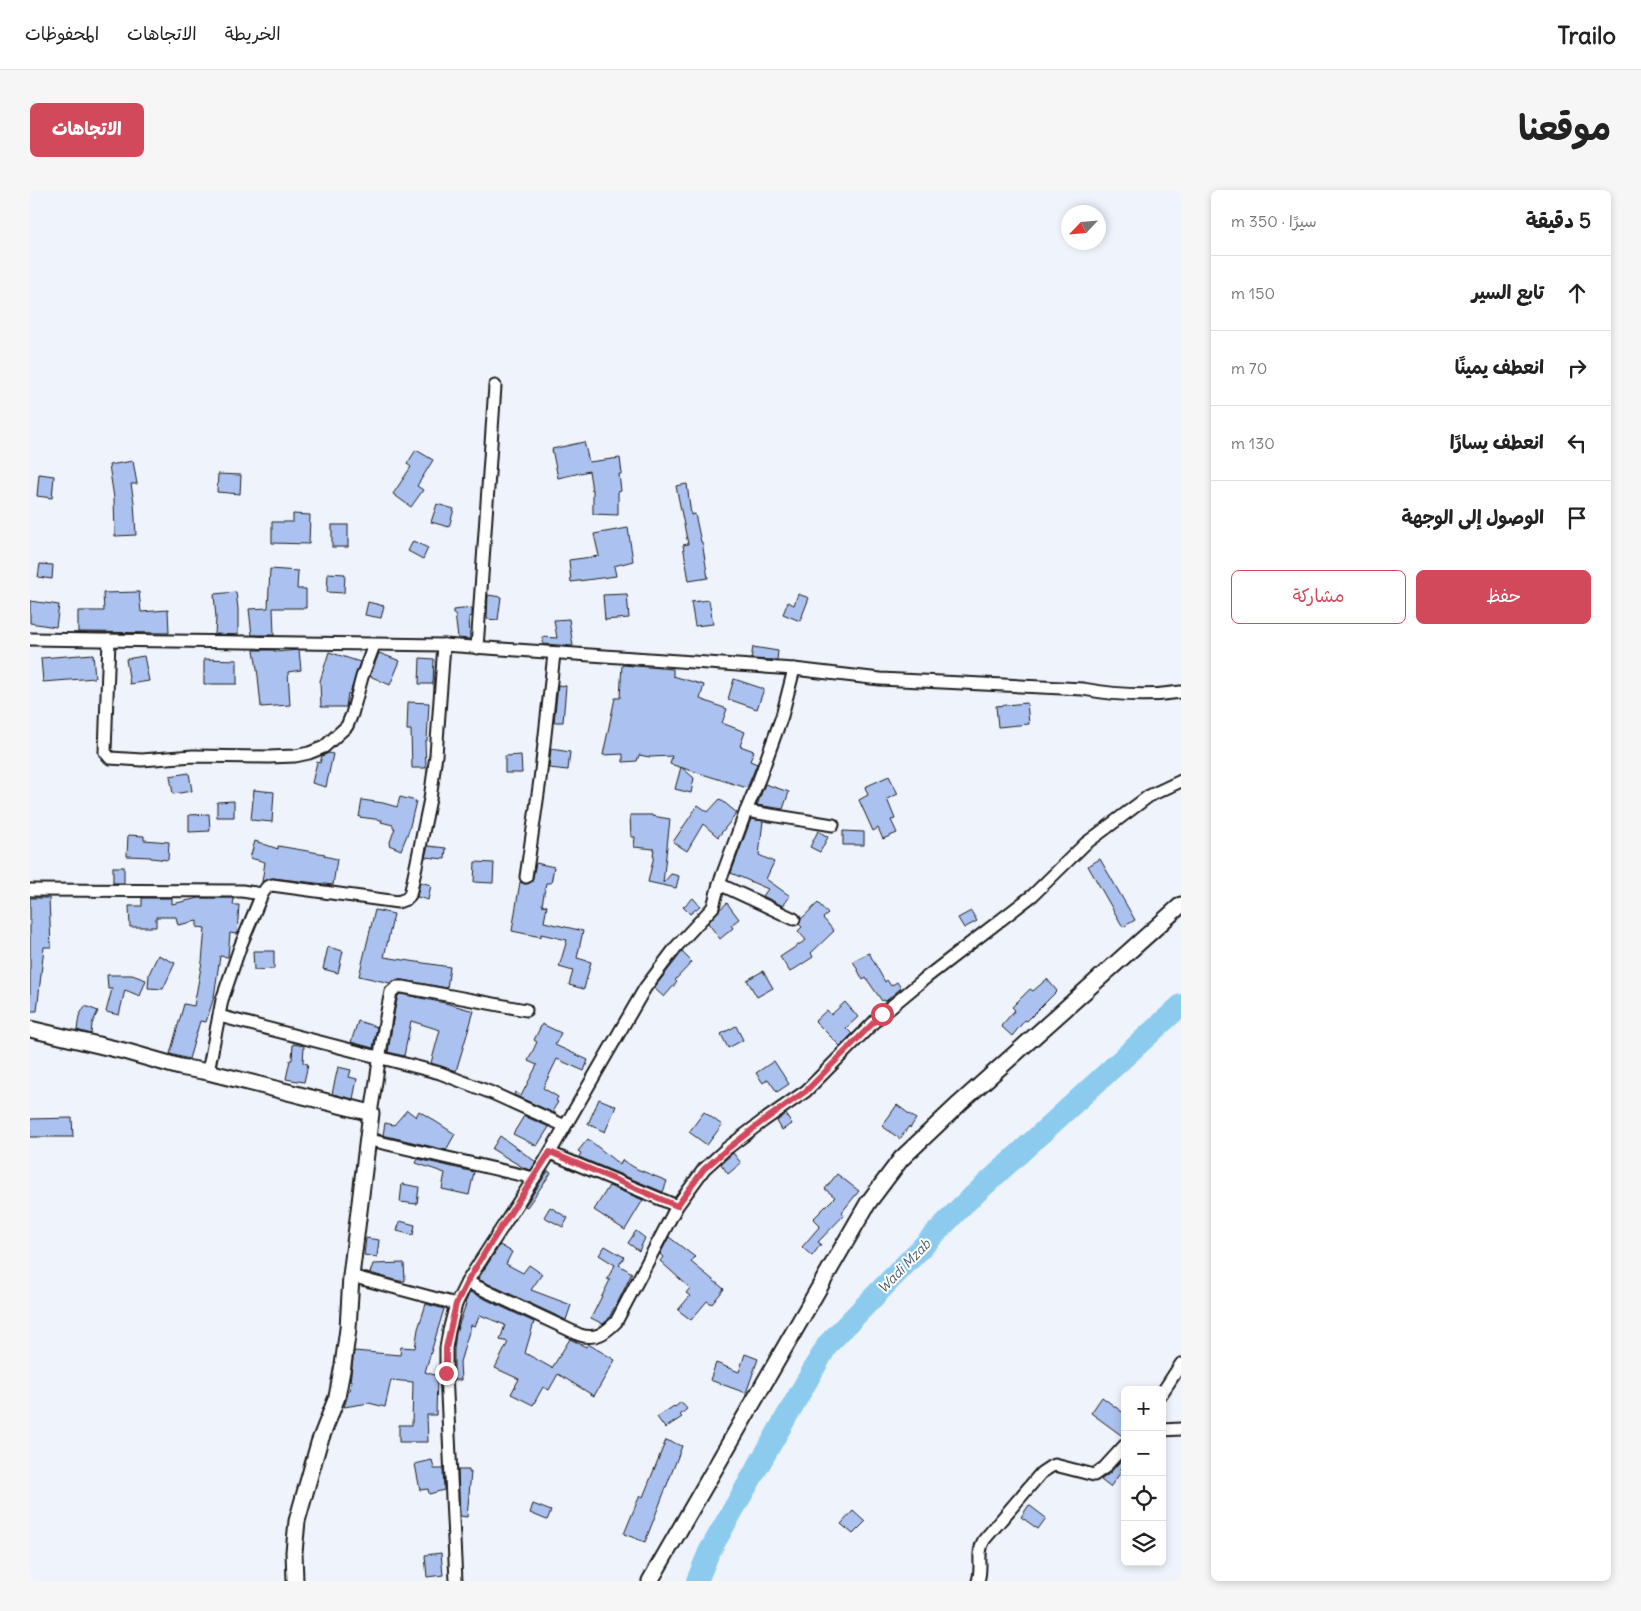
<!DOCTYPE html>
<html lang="ar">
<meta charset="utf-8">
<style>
:root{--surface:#fff;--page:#f6f6f6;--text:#222;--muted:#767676;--line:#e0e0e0;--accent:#d1495b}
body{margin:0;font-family:Delius,"Playpen Sans Arabic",sans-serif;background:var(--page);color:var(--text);direction:rtl}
.controls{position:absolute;right:15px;bottom:15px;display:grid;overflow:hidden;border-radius:8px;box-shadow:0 2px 8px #0003}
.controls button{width:45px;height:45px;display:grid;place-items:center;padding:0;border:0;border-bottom:1px solid var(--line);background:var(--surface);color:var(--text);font:25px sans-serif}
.compass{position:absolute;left:1031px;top:15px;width:45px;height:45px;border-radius:50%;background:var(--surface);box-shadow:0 2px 8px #0003;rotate:244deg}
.stop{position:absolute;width:15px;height:15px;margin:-11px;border:4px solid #d1495b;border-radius:50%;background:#fff}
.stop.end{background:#d1495b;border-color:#fff;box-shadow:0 1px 5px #0008}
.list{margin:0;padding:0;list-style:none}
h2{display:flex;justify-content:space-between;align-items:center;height:65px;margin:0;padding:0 20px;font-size:21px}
h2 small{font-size:16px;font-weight:400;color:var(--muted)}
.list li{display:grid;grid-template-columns:32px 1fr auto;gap:15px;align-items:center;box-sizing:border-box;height:75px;padding:0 20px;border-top:1px solid var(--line)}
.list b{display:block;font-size:19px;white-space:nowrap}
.list em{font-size:16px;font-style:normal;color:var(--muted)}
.actions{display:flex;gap:10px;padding:15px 20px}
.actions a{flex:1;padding:11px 0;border:1px solid var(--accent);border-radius:8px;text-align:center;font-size:18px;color:var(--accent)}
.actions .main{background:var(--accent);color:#fff}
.icon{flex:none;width:28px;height:28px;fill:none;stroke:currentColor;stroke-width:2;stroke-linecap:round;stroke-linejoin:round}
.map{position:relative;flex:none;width:1151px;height:1391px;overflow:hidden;direction:ltr;border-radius:8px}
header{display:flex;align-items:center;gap:30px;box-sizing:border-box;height:70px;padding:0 25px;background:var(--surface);border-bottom:1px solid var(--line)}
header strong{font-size:24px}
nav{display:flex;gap:28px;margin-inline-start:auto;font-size:18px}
.intro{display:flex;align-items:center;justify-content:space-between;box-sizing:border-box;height:120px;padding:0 30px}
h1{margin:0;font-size:35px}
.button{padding:12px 22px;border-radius:8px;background:var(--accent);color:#fff;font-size:18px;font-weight:700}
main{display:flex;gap:30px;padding:0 30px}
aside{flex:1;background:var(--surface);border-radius:8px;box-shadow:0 2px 8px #0003}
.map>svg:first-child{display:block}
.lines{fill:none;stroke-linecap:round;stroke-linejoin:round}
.river{stroke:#8dcbee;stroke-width:22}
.building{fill:#abc2f0;stroke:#1c1c1c}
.street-casing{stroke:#1c1c1c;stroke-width:15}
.secondary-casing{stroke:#1c1c1c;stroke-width:19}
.street{stroke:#fff;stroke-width:11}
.secondary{stroke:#fff;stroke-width:15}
.route{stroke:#d1495b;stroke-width:6}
.labels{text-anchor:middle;stroke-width:4;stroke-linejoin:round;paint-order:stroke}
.water-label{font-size:14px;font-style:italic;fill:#445966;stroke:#fff}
</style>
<header>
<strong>Trailo</strong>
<nav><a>الخريطة</a><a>الاتجاهات</a><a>المحفوظات</a></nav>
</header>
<div class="intro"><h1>موقعنا</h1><a class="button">الاتجاهات</a></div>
<main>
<aside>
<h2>5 دقيقة<small>سيرًا · 350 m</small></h2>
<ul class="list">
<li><svg class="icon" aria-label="ahead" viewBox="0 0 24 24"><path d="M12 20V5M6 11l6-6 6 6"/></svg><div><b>تابع السير</b></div><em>150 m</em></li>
<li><svg class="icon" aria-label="right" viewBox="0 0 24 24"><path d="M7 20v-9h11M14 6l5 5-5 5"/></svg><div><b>انعطف يمينًا</b></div><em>70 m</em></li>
<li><svg class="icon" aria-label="left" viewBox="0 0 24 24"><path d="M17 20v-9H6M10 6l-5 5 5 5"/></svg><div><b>انعطف يسارًا</b></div><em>130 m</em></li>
<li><svg class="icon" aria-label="arrive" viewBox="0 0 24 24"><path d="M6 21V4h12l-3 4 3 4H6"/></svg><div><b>الوصول إلى الوجهة</b></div></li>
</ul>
<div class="actions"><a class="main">حفظ</a><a>مشاركة</a></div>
</aside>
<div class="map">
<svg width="1151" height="1391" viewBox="0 0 1151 1391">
<rect width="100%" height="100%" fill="#eef3fc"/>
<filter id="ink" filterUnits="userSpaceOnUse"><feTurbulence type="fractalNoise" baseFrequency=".02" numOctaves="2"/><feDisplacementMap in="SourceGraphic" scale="10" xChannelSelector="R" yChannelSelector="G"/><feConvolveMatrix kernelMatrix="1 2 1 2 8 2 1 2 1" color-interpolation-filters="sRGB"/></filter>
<g filter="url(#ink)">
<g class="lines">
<polyline class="river" points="667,1391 679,1362 798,1154 932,1016 1151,815"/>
</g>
<g class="building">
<polygon points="554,252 559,272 590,268 592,284 589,284 591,301 588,302 588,325 563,324 563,299 562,300 559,281 528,288 522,259"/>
<polygon points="386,260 403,270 387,296 393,300 381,317 363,304 381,277 377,274"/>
<polygon points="103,271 107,294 101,294 104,312 106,345 85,346 84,308 79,275"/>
<polygon points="9,284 24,286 22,308 7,306"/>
<polygon points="188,284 211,285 210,304 187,302"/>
<polygon points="657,294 661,325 665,324 671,352 672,352 678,388 659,391 653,355 658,354 646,296"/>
<polygon points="407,314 424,319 419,337 401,332"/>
<polygon points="263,324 280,325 279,354 242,353 242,332 263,332"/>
<rect x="302" y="335" width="16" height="22"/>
<polygon points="598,338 603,371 584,376 586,386 541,392 539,370 569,366 564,344"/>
<polygon points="383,351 398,358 393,369 378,361"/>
<polygon points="10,374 23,375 22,389 8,387"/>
<polygon points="240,379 268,381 267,399 276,399 276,418 243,418 244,445 222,445 219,419 238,418"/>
<polygon points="298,383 315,384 314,403 297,402"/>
<polygon points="109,402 111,422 138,420 139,443 48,442 48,421 74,421 73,403"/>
<polygon points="206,402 208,419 208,445 185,444 186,428 184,404"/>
<polygon points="597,404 599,428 575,430 573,405"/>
<polygon points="768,404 779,408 770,431 753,424 758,412 764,415"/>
<polygon points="458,405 471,407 468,430 457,429"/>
<polygon points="679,410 683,434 665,436 661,412"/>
<polygon points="0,411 29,415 26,437 0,433"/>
<polygon points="338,412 354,416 351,428 335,425"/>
<polygon points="442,418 442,427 439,426 440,449 428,448 425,424 423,424 423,420"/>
<polygon points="539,429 543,456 513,454 513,447 527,448 524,430"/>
<polygon points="723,457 748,461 747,470 721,469"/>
<polygon points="224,460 245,460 245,462 269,460 271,480 258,482 260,515 231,517 228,486"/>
<polygon points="299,462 330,472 320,504 318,503 316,517 291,517 290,491"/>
<polygon points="349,463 370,471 360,495 340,486"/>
<polygon points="63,464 65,488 13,492 11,468"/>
<polygon points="114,466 119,491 100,494 96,469"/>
<polygon points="390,468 404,469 403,494 389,494"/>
<polygon points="174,469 207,470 207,494 174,494"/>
<polygon points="592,475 643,479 643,486 674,495 670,509 697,519 692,533 715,542 710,556 724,561 720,571 727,574 717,598 640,574 642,566 620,567 609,565 607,571 593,572 593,564 573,565 585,508 590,508"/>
<polygon points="704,489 734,499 727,519 698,509"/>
<polygon points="528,495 536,496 533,532 524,532"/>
<polygon points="378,512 399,513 397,551 395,551 396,578 382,578 381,540 377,540"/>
<polygon points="997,513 999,534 968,537 966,516"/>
<polygon points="521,559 540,562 538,580 519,578"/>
<polygon points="299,563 303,564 296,597 282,593 287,572 290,573 292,566"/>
<polygon points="491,565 492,583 475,583 475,566"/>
<polygon points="651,577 664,588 661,603 645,599"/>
<polygon points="159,583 162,601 143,604 140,586"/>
<polygon points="859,586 868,604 857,609 865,629 861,630 867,643 853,649 848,638 843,641 829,610 838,605 835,597"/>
<polygon points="735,594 759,602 753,619 727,615"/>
<polygon points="224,600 244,602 242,632 221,630"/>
<polygon points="370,607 386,611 379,640 371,660 359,655 365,638 363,638 363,635 351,632 352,630 329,627 332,610 353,613 367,617"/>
<polygon points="690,609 707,623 688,647 673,634 657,661 643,652 668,615 678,622"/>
<polygon points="204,611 204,627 187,627 187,612"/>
<polygon points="179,624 180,641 159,642 159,625"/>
<polygon points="600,625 622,625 622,626 640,629 633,693 641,684 649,686 646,698 618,692 624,666 623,666 624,659 604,657 605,647 601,647"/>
<polygon points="721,629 733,631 729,665 744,672 736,689 760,706 753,716 733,706 738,699 701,683"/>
<polygon points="788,641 798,647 790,662 780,657"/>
<polygon points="813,641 834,642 834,655 813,655"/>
<polygon points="98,645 114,646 114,650 139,652 138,670 121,668 121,667 97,666"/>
<polygon points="225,651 248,659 248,656 295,664 294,666 307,669 303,695 243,688 232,692 235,672 220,668"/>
<polygon points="398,656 416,658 415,669 395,667"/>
<polygon points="1070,669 1105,730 1093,737 1058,676"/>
<polygon points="445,672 464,673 463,693 444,692"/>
<polygon points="506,673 524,677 521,693 516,693 512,715 517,716 514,732 553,741 547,768 561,772 554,799 539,795 543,781 529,777 537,750 511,744 511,747 482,741 490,692 495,694 502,692"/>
<rect x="83" y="677" width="11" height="16"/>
<polygon points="390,692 401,695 398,710 387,707"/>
<polygon points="0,708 19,708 21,757 14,757 7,821 0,821"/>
<polygon points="112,708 142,708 142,714 169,708 204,708 203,715 209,715 207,744 200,743 198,767 190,766 184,807 176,832 170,831 159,869 140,864 154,814 164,816 172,772 175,738 167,737 167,731 148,735 146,727 126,727 126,737 100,737 99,716 112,716"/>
<polygon points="663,708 670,716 660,724 653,717"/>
<polygon points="697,713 709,729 701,735 703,738 690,749 678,733 690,719"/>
<polygon points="788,713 798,724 793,728 804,741 781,763 783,767 760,782 750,767 776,750 768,741 772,737 769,734 771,729"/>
<polygon points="345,720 364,724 354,767 420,777 417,798 373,790 366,790 360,793 329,786"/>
<polygon points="941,721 947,731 934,738 928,728"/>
<polygon points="298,757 313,761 308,783 293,779"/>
<polygon points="223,761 244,761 244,779 224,780"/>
<polygon points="652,762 662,772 645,790 647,792 634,807 624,798"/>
<polygon points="839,763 855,792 857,790 861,796 867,792 871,798 856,811 854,810 852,811 836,788 833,790 823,771"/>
<polygon points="128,765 145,773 133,799 118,798 119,784"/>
<polygon points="733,781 743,798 727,807 717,790"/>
<polygon points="77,785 102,785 116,790 110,806 95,800 89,825 76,822 82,799 78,799"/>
<polygon points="1017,789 1027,801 997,831 995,830 982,846 971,836 985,820 982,817 1000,799 1003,801"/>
<polygon points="370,804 415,813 444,821 426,881 401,873 410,840 381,831 374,866 358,862 365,818 368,806"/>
<polygon points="815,812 828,827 816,838 822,844 810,856 785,831 797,820 801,825"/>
<polygon points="55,816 68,821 62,834 61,844 47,840 49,826"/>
<polygon points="328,831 347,837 343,858 321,852"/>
<polygon points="512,834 531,843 525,855 558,870 554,881 527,869 513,898 528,907 526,911 528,912 523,920 526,924 484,905 485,902 491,906 507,875 498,871 507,852 504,850"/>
<polygon points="706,836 713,850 698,858 691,844"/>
<polygon points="263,854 274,856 273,873 278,874 274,892 256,889 260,870 262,870"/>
<polygon points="744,871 759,894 747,902 738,889 733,893 726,883"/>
<polygon points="308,877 321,880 319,887 327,889 323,909 302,904"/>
<polygon points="569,909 586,916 575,942 558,934"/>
<polygon points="867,915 886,929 880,938 879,936 870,949 852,936"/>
<polygon points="377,920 386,927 389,921 425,944 416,960 348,944 353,945 355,933 364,935"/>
<polygon points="674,922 692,935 677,955 659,942"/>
<polygon points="756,924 762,934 752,940 747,931"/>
<polygon points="494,926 519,937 507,956 483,944"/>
<polygon points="42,928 43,947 0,947 0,929"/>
<polygon points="470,946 506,972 501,980 494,978 462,959"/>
<polygon points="558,949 590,975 592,970 607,979 637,991 633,1002 549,967 551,963 548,961"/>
<polygon points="703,963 711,973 698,984 691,974"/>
<polygon points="388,969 444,982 439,1005 412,999 415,983 386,973"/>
<polygon points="518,981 521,983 497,1017 495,1016"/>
<polygon points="807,984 829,1001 812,1022 814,1025 788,1052 791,1054 782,1066 772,1057 790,1036 783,1029 805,1007 795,999"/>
<polygon points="372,994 389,997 387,1014 370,1012"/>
<polygon points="579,996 613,1010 595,1040 564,1020"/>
<polygon points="520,1017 538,1028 533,1037 514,1027"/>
<polygon points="370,1031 385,1035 383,1045 367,1041"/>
<polygon points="606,1041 615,1048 609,1061 598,1053"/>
<polygon points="639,1047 665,1067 661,1072 694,1099 682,1114 677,1111 661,1130 648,1120 660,1106 656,1103 660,1098 630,1071 633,1067 630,1064"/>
<polygon points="336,1048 349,1050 347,1067 334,1065"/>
<polygon points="470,1055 482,1062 476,1074 493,1083 499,1075 512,1084 501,1100 541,1115 536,1130 448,1089"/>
<polygon points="575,1056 594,1067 589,1075 602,1083 586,1116 585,1116 578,1130 573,1134 561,1128 580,1090 577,1089 585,1075 569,1065"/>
<polygon points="374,1073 375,1091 369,1091 340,1083 343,1074"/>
<polygon points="440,1102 504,1132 495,1163 522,1178 540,1149 556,1157 558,1154 585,1170 564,1206 528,1184 519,1200 513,1197 503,1215 481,1204 489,1189 465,1178 478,1152 470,1150 475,1135 450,1125 445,1136 441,1135 430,1172 431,1190 424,1190 424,1159 426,1143 436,1114 435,1113"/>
<polygon points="396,1114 414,1119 395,1182 407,1186 406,1225 397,1225 398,1252 369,1252 369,1235 382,1235 383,1192 361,1190 355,1217 339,1213 314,1217 322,1191 320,1191 324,1161 370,1165 371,1157 385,1158 388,1139"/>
<polygon points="715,1164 728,1169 716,1203 680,1190 686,1173 709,1182"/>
<polygon points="1072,1207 1095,1224 1095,1248 1061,1223"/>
<polygon points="651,1212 657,1219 650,1225 652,1227 635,1238 627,1227 644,1216 645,1217"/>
<polygon points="636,1250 652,1256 615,1352 594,1344 610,1305 613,1307"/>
<polygon points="1095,1266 1095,1274 1089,1281 1091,1282 1080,1297 1071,1290 1080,1283"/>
<polygon points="402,1270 404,1279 413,1279 414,1300 399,1304 398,1299 390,1300 385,1274"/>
<polygon points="428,1280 439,1280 439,1283 441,1282 437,1327 430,1326"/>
<polygon points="503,1314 521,1321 517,1330 500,1323"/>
<polygon points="999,1315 1016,1328 1008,1339 991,1327"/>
<polygon points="823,1321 835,1332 823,1344 811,1334"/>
<polygon points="411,1363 413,1385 397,1387 395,1365"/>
</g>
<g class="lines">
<g class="street-casing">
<g id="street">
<path d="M 0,449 L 414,455 L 764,479 L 850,489 L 1053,499 C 1085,505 1118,507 1151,502"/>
<polyline points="79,450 75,562 80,568 112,570 163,566 239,567 265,566 279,563 294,557 317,536 322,524 332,487 344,455"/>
<polyline points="447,458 465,196"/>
<polyline points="716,621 803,635"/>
<polyline points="496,687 510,590 524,464"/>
<polyline points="689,694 764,729"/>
<polyline points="0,700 212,701 232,704"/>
<polyline points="189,826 410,883 462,903 535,936"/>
<polyline points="178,882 192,810 210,757 232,704 237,697 242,695 368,712 376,709 380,705 400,609 406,565 414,455"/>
<path d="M 341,923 C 348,883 352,842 361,802 L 367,797 L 373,797 L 496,820"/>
<polyline points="336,949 504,988"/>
<polyline points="520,963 647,1016"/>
<polyline points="321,1086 426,1114"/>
<path d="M 437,1092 L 550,1145 C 566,1150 575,1143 586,1132 L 647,1016 L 674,979 L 696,959 L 733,931 L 776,901 L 852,824 L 898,786 L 1003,705 L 1055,654 L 1119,606 L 1151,591"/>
<polyline points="1132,1203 1151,1174"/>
<polyline points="1132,1240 1151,1239"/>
<polyline points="426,1391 416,1183 416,1158 419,1141 426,1114 437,1092 515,971 615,798 646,757 683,717 689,694 716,621 730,587 752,526 764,479"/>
<path d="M 948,1391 C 953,1377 946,1363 954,1350 L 1011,1283 L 1020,1277 L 1025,1275 L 1064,1285 L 1074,1278 L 1095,1255"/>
</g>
</g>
<g class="secondary-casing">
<g id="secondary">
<polyline points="0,839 94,861 150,877 178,882 341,923 321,1086 318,1139 313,1175 307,1207 289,1253 267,1331 264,1362 265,1391"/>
<polyline points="620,1391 838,1013 871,969 929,914 1151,715"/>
</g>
</g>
<use href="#street" class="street"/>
<use href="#secondary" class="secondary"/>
</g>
</g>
<g class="lines" filter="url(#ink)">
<polyline class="route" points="416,1183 416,1158 426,1114 437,1092 457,1059 520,962 647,1016 674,979 696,960 733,931 776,901 852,824"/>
</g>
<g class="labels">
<g class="water-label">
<text transform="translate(874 1076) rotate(-46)" y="5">Wadi Mzab</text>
</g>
</g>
</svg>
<div class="controls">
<button>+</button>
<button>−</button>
<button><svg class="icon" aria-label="locate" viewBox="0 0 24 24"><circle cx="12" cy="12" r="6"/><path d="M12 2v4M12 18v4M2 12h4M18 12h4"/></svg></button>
<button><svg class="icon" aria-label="layers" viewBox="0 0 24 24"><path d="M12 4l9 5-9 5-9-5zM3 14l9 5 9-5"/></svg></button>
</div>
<svg class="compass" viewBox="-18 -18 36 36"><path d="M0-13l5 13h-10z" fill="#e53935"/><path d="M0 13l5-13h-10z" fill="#767676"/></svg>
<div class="stop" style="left:852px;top:824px"></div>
<div class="stop end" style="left:416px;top:1183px"></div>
</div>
</main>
